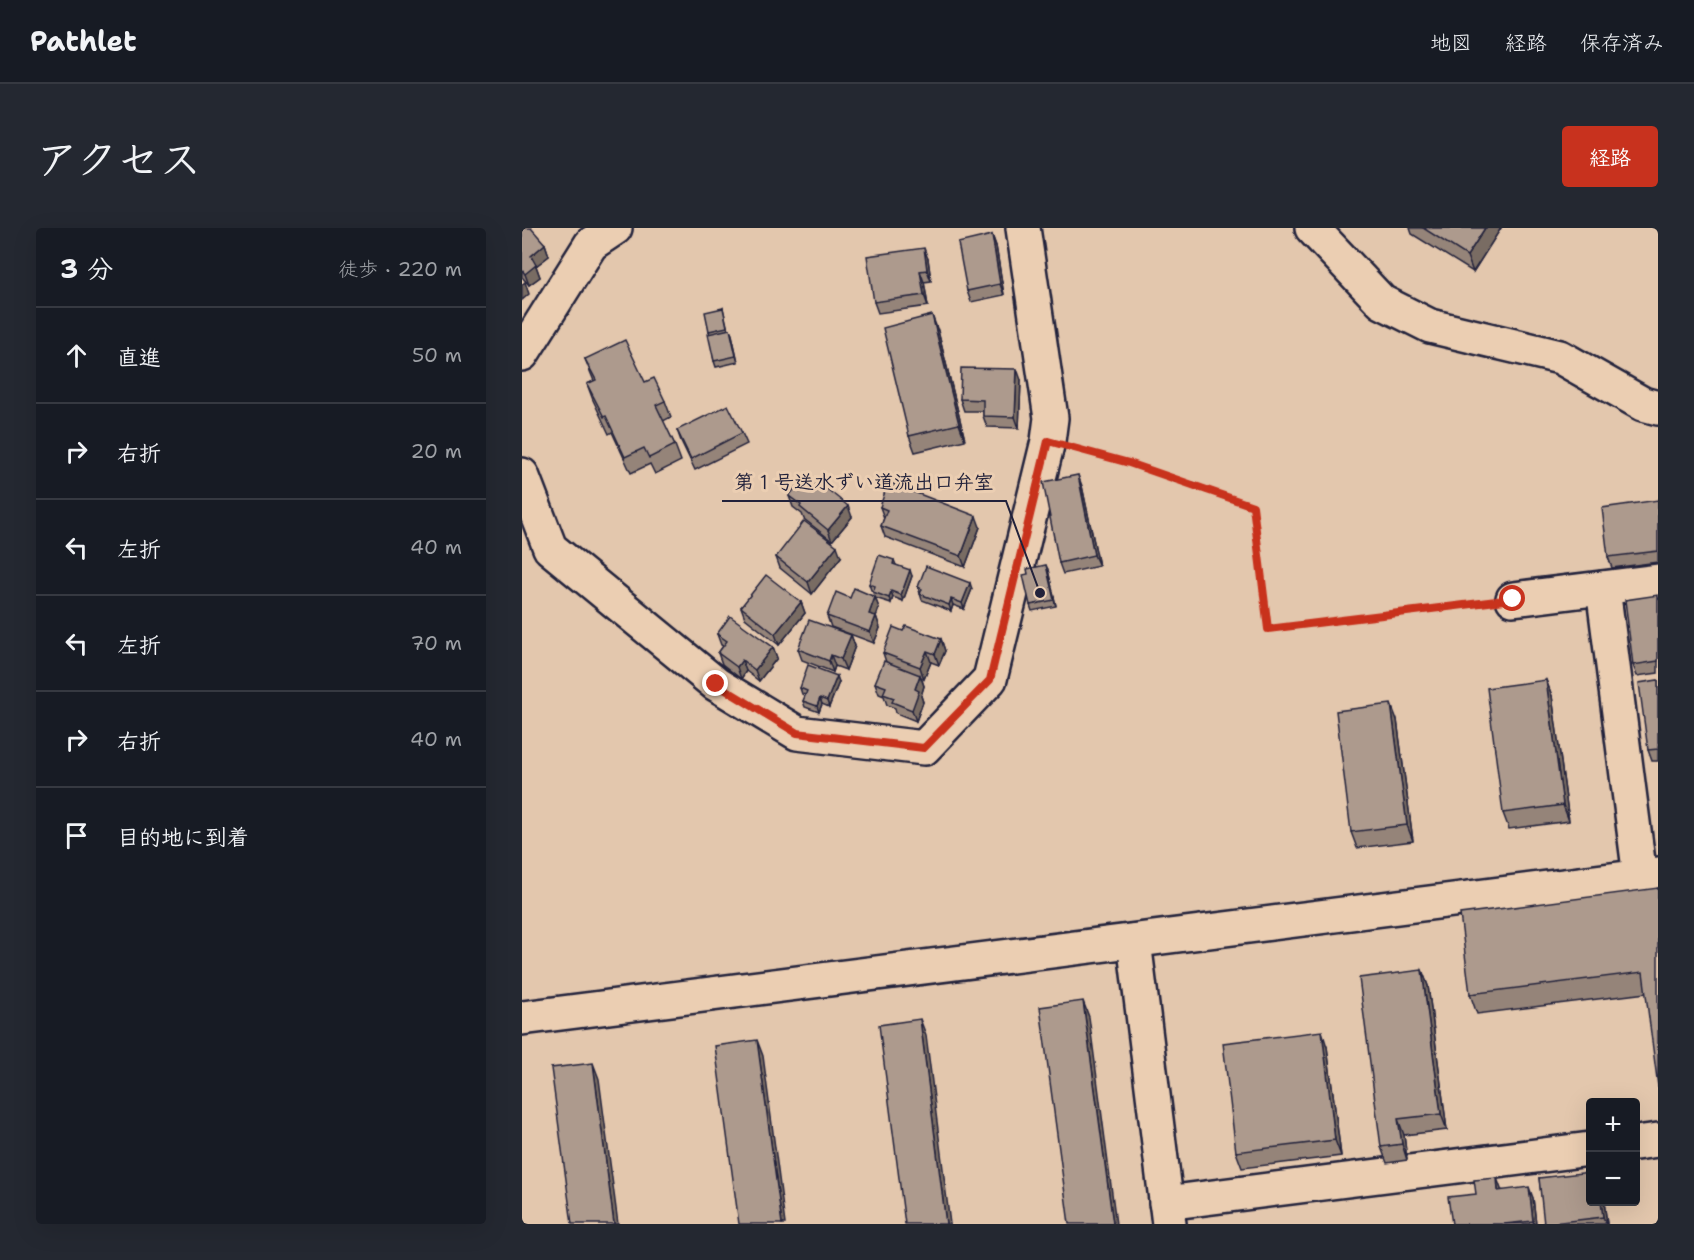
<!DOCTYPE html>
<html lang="ja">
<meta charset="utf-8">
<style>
:root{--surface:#171b24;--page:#242831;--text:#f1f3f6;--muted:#9ea1a6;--line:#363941;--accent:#c8321e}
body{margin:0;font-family:"Shantell Sans","Klee One",sans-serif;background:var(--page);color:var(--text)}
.controls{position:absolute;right:18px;bottom:18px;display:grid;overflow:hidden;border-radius:6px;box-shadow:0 6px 24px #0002}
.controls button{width:54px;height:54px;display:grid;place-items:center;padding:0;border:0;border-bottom:2px solid var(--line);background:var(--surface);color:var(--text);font:30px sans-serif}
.stop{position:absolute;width:18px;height:18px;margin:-14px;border:4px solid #c8321e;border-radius:50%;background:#fff}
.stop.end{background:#c8321e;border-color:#fff;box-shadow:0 2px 6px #0008}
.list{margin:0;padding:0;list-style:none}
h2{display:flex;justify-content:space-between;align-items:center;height:78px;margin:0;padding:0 24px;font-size:26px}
h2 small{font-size:20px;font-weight:400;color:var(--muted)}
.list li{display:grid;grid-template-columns:39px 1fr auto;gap:18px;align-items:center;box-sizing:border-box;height:96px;padding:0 24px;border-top:2px solid var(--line)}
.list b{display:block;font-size:22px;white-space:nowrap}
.list em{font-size:20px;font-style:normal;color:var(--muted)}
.icon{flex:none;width:33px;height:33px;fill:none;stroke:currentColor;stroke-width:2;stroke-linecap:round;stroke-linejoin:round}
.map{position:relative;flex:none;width:1136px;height:996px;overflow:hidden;border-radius:6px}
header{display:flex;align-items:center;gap:36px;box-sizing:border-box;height:84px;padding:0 30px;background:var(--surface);border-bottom:2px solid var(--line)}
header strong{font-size:28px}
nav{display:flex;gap:33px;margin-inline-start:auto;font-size:21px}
.intro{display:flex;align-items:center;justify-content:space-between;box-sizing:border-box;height:144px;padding:0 36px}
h1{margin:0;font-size:42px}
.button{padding:15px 27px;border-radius:6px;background:var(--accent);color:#fff;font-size:21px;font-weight:700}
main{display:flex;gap:36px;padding:0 36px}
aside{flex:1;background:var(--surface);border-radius:6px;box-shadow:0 6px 24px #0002}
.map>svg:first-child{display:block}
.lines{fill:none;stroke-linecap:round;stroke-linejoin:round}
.street-casing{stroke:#22223b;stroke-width:38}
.path{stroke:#22223b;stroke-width:4;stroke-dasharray:6 4.5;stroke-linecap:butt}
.street{stroke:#ebceb2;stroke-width:33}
.wall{fill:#958479;stroke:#22223b;stroke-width:1.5}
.shaded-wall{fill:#796c63;stroke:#22223b;stroke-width:1.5}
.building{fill:#ad9a8d;stroke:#22223b;stroke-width:1.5}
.route{stroke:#c8321e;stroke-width:8}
.leader{fill:none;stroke:#22223b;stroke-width:2}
.callout-dot{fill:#22223b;stroke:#ebceb2;stroke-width:2}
.callout-label{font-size:20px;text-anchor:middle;font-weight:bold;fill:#22223b;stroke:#ebceb2;stroke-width:6;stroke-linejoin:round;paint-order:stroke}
</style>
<header>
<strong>Pathlet</strong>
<nav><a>地図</a><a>経路</a><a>保存済み</a></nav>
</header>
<div class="intro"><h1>アクセス</h1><a class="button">経路</a></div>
<main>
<aside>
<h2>3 分<small>徒歩 · 220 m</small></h2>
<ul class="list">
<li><svg class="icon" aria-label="ahead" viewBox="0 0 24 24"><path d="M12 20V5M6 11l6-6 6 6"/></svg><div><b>直進</b></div><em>50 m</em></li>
<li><svg class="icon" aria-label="right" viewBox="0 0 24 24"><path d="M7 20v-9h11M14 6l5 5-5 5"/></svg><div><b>右折</b></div><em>20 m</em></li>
<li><svg class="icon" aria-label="left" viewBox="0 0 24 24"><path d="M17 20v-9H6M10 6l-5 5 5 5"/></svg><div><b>左折</b></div><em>40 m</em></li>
<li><svg class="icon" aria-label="left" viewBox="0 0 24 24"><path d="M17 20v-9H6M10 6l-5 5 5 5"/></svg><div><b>左折</b></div><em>70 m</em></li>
<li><svg class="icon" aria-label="right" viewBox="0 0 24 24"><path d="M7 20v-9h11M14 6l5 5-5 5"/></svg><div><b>右折</b></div><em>40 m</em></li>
<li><svg class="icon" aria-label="arrive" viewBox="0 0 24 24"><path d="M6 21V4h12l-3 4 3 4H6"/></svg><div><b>目的地に到着</b></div></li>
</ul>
</aside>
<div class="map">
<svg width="1136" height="996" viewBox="0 0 1136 996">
<rect width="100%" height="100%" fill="#e3c7ad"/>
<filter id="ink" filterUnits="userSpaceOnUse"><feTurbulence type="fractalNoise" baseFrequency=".0167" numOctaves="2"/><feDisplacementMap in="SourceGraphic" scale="12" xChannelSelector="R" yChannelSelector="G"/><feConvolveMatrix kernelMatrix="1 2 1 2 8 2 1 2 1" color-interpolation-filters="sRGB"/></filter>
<g filter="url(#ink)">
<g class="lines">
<g class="street-casing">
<g id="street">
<polyline points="790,0 860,74 908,98 1038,129 1121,176 1136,180"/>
<polyline points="0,126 69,16 93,0"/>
<polyline points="0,247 28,320 194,456 275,505 402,520 468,451 526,213 529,190 501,0"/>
<polyline points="1081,360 1118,649"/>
<polyline points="991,371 1136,353"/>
<polyline points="612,713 647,996"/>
<polyline points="0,790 1136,646"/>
<polyline points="1114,915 1136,912"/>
<polyline points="644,975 1068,921"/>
</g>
</g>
<polyline class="path" points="559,222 607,235 731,278 746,401 959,375"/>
<use href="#street" class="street"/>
</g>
<g class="wall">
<polygon points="0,0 23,16 27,28 14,38 18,49 7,57 0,49"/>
<polygon points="888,0 979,0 951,44 890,6"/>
<polygon points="470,7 474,18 482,67 449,74 445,63"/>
<polygon points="406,31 409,53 402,54 406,78 356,85 352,74"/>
<polygon points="201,80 206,102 208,101 210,107 216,134 194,139 192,133 187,103"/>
<polygon points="416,103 443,212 393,224 387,208"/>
<polygon points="63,131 123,154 143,173 149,189 141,193 153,217 159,233 133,246 128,236 109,245 90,204 87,206 71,172 65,156 72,153"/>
<polygon points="499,152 497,200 465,199 461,188 461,183 442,183 438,171"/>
<polygon points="155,202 220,205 225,216 173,242 159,213"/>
<polygon points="560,258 577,338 541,346 537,335"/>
<polygon points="278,262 330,289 310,313 282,291 280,286 271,279 267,268"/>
<polygon points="1136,272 1136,334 1090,340 1086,329"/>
<polygon points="358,279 458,299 443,339 363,309 359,298 362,290"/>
<polygon points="254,329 319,329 290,366 258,340"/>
<polygon points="372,332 374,337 390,348 381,373 371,369 369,375 353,370 357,380 354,388 358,400 352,415 309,399 305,388 328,370 352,369 351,364 351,363 349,362 347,356"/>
<polygon points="526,342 534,378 510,383 508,377"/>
<polygon points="396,359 450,361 442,381 431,377 429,383 400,372"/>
<polygon points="1136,367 1136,445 1115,448 1111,437"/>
<polygon points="279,374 283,385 257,417 223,390 219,379"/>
<polygon points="381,403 419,411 423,423 417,437 409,434 402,451 399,449 402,458 399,468 401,474 394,493 374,485 373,480 365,477 362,468 357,466 353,455 364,434 361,425"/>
<polygon points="195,406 251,419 255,430 237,453 224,443 219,451 200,436 196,425 201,418 199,417"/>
<polygon points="329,407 333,418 324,442 313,438 311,444 280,432 276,421"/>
<polygon points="1024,452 1030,468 1047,593 987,601 981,585"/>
<polygon points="1136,452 1136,533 1130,533 1126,522"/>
<polygon points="317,454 307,479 300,476 297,484 283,479 281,473 284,467 280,466 278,460"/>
<polygon points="875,492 891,613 835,620 829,604"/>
<polygon points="1136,660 1124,765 955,786 948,766"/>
<polygon points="900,742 906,758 925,902 882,907 885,932 865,935 859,919"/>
<polygon points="805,819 819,928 720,940 714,924"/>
<polygon points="1017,950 1082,974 1085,996 1023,996"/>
<polygon points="979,962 1011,970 1014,996 930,996"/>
</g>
<g class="shaded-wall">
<polygon points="963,0 979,0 951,44 945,28"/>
<polygon points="470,7 474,18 482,67 478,56"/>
<polygon points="23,16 27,28 14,38 18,49 7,57 3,46 9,28"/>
<polygon points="402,20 406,31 409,53 405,42"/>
<polygon points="398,43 402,54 406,78 402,67"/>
<polygon points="3,54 7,66 0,72 0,57"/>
<polygon points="410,87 416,103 443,212 437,196"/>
<polygon points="208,101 210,107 216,134 214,128"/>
<polygon points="495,141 499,152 497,200 493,189"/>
<polygon points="556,247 560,258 577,338 572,327"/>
<polygon points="326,278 330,289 310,313 306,302"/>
<polygon points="454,288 458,299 443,339 439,328"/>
<polygon points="315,318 319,329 290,366 286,354"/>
<polygon points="524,337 526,342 534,378 532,372"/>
<polygon points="388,342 390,348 381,373 379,367"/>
<polygon points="448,355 450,361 442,381 440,375"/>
<polygon points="369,363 371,369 369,375 367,370"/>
<polygon points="353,369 357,380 351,397 347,386"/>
<polygon points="429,371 431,377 429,383 427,377"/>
<polygon points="279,374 283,385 257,417 253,406"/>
<polygon points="354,388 358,400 352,415 348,404"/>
<polygon points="329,407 333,418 324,442 319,431"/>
<polygon points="419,411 423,423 417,437 413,426"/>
<polygon points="251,419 255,430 237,453 233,442"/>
<polygon points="405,423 409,434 402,451 398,439"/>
<polygon points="309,427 313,438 311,444 307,433"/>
<polygon points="220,432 224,443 219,451 215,439"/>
<polygon points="398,447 402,458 399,468 401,474 394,493 390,482 393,461"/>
<polygon points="315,448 317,454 307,479 305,473"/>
<polygon points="1024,452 1030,468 1047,593 1041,577"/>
<polygon points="298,470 300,476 297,484 295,478"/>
<polygon points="869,476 875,492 891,613 885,597"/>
<polygon points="900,742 906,758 925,902 919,886"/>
<polygon points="561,773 567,789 594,996 591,996"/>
<polygon points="398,791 404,807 428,996 424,996"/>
<polygon points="800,803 805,819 819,928 813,912"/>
<polygon points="235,812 241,828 263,996 260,996"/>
<polygon points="71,835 77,851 96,996 92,996"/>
<polygon points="876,891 882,907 885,932 880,916"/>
<polygon points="975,950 979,961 980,974 976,963"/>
<polygon points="1007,959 1011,970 1014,996 1012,996 1011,993"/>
<polygon points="1079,974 1082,974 1085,996 1084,996 1081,989"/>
</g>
<g class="building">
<polygon points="0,0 9,0 23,16 9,28 14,37 3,46 0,42"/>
<polygon points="901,0 963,0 945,28"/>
<polygon points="470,7 478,56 445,63 436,15"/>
<polygon points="402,20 405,42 398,43 402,67 352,74 345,28"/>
<polygon points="201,80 205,99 187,103 183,84"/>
<polygon points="410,87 437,196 387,208 361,100"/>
<polygon points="208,101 214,128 192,133 186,106"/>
<polygon points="103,112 123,154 132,150 143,173 134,177 153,217 127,230 122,220 103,229 84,188 82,189 65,156 74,152 63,131"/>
<polygon points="439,140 495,141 493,189 461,188 461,172 438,171"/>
<polygon points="206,177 220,205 169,231 155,202"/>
<polygon points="556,247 572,327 537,335 521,254"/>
<polygon points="289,248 326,278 306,302 278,279 279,277 267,268 274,259 278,262"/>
<polygon points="366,254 454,288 439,328 359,298 365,282 358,279"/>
<polygon points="1136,272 1136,323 1086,329 1080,280"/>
<polygon points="282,293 315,318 286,354 254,329"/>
<polygon points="357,327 372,332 371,336 388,342 379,367 369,363 367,370 351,364 353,358 347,356"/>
<polygon points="524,337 532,372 508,377 501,347 506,346 505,341"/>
<polygon points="404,338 448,355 440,375 429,371 427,377 398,366 400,361 396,359"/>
<polygon points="244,347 279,374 253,406 219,379"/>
<polygon points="332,360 353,369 347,386 354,388 348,404 305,388 314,364 328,370"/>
<polygon points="1136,367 1136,433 1111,437 1103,372"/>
<polygon points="208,388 251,419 233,442 220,432 215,439 196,425 205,413 195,406"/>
<polygon points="287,392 329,407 319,431 309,427 307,433 276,421"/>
<polygon points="384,398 419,411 413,426 405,423 398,439 361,425 371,399 381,403"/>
<polygon points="362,433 398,447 393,461 397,463 390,482 370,474 372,470 361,466 364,459 353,455"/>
<polygon points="286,437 315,448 305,473 298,470 295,478 281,473 285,463 278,460"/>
<polygon points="1024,452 1041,577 981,585 965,460"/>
<polygon points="1136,452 1136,521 1126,522 1117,455"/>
<polygon points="869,476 885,597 829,604 814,483"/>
<polygon points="1136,660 1136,859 1121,744 948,766 938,686"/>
<polygon points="900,742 919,886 876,891 880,916 859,919 837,750"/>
<polygon points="561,773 591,996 547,996 518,779"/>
<polygon points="398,791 424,996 383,996 357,797"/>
<polygon points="800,803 813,912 714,924 701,815"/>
<polygon points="235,812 260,996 217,996 193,818"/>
<polygon points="71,835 92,996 50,996 29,840"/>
<polygon points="1068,944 1068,974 1079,974 1081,989 1022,996 1017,950"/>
<polygon points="975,950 976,963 1007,959 1011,993 982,996 930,996 926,969 954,966 952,952"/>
</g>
</g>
<g class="lines" filter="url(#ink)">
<polyline class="route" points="194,456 275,505 402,520 468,452 526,213 607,235 731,278 746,401 991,371"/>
</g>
<path class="leader" d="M518 365L484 273H200"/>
<circle class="callout-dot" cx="518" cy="365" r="6"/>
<g class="callout-label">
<text x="342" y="261">第１号送水ずい道流出口弁室</text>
</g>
</svg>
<div class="controls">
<button>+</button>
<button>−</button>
</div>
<div class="stop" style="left:991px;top:371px"></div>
<div class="stop end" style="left:194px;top:456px"></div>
</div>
</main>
